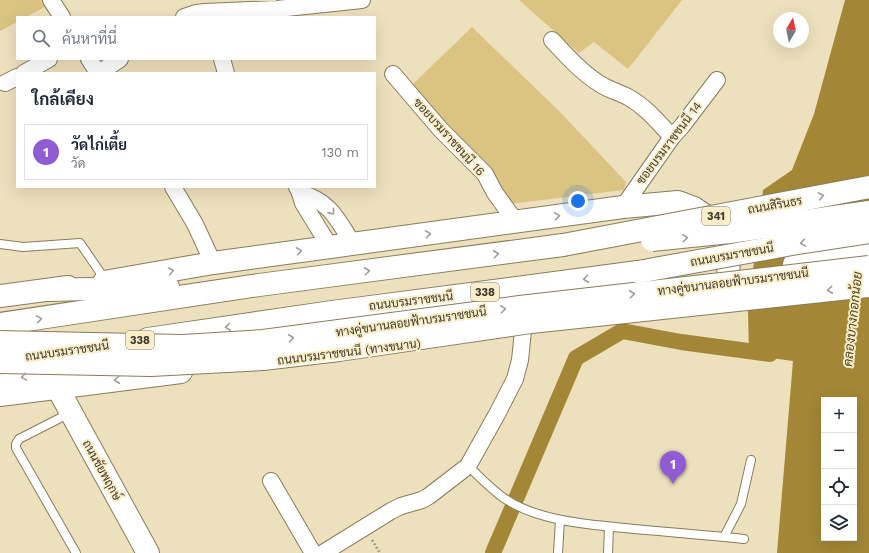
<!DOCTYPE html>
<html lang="th">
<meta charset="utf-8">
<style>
:root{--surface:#fff;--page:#f2f2f3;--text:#1f2937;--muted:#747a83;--line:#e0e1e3;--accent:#8f5cd5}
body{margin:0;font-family:"Work Sans",Sarabun,sans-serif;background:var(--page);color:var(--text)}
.controls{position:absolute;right:12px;bottom:12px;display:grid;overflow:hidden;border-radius:0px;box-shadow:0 4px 16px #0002}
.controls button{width:36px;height:36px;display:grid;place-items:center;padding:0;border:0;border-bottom:1px solid var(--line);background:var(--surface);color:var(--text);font:20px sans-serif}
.compass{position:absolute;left:773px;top:12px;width:36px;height:36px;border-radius:50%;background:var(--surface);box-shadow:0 4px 16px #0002;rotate:9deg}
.you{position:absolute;left:578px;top:201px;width:14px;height:14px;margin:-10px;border:3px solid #fff;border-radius:50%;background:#1a73e8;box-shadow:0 0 0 6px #1a73e833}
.badge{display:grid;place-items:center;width:26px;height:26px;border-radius:50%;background:var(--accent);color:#fff;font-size:13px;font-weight:700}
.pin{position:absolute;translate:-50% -33px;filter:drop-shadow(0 1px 2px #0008)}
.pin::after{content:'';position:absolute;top:21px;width:14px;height:12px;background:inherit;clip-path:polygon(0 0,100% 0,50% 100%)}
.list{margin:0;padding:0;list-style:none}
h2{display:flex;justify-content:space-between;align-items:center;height:52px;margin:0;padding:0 16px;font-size:17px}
h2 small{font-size:13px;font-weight:400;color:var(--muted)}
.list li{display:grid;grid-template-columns:26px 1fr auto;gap:12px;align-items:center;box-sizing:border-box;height:56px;margin:0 8px 8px;padding:0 8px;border:1px solid var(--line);border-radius:0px}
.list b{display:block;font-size:15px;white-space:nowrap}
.list p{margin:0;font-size:13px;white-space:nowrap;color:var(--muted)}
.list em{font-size:13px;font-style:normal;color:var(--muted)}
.icon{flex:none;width:22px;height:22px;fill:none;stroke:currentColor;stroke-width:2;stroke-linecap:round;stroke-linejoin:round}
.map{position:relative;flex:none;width:869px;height:553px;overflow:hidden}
.search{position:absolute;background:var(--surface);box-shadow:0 4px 16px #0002;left:16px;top:16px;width:360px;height:44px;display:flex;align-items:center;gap:10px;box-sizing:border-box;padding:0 14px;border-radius:0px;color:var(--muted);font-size:15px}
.panel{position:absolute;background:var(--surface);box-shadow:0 4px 16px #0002;left:16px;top:72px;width:360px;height:116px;border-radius:0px}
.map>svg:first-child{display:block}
.green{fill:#dbc382}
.water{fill:#a38736;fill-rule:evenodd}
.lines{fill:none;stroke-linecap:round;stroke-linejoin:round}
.canal{stroke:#a38736;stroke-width:16}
.lane-casing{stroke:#887c5c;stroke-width:10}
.street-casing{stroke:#887c5c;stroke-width:18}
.secondary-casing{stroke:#887c5c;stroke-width:24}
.primary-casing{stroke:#887c5c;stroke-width:24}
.path{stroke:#a59b81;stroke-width:2.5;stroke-dasharray:2 2;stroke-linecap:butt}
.lane{stroke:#fff;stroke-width:8}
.street{stroke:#fff;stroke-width:16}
.secondary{stroke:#fff;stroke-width:22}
.primary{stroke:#fff;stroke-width:22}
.primary-bridge-casing{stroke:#887c5c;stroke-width:24;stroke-linecap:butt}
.primary-bridge{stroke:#fff;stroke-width:22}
.oneway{stroke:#a09d96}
.labels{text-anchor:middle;stroke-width:4;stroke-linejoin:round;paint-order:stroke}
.shield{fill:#faedca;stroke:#78705c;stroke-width:1}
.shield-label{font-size:11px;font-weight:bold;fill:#403b2d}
.street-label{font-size:12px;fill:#403b2d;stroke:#faedca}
.water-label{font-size:13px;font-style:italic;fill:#4d411e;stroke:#faedca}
</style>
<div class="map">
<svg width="869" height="553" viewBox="0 0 869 553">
<rect width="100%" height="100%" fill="#ede0bd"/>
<g class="green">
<polygon points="0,0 58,0 26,17 17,17 17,22 0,31"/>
<polygon points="519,0 682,0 628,69 594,42 579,53"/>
<polygon points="472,27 560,112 626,182 624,190 509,204 411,86"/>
</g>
<path class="water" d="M 845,0 L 869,0 L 869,553 L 777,553 L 793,361 L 749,355 L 748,310 L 763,190 L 792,170 L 814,114 ZM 824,400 L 854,400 L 854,538 L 824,538 Z"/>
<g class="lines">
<polyline class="canal" points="493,553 576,358 622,331 681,342 770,354"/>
<g class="lane-casing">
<g id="lane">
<polyline points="0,244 23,247 80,243 106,281"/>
<polyline points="70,413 19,439 16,444 16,448 76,553"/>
<path d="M 468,466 C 479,476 495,493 507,500 C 541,522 594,525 634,529 C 670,532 707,535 744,539"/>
<polyline points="724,537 741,504 751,460"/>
<polyline points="558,553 560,520"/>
<polyline points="608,553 609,527"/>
</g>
</g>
<g class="street-casing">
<g id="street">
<polyline points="51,0 62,17"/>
<polyline points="184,17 196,13 205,12 277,9 362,0"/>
<path d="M 552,40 C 567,56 581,72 600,84 C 609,90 619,92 628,97 C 646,107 658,122 672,137"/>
<polyline points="89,59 98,73"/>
<polyline points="222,59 226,73"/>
<polyline points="24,73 49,59"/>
<polyline points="99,73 120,59"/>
<polyline points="393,74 441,130 485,174 495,193 516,222"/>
<polyline points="5,83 17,77"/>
<polyline points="173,187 195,224 213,263"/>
<polyline points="297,187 300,193 303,203 330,247"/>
<path d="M 300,193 C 331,202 337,219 353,244"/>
<polyline points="623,207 672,137 682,126 717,80"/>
<polyline points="271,481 313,553"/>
<polyline points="323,553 391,511 401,506 422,500 429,496 468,466 497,414 515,379 520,360 523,331"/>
</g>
</g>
<g class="secondary-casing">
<g id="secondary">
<polyline points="104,282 213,263 330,247 623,207 678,202 694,208 713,221 725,240 729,256 728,279 722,297 719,298"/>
<polyline points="0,296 68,287"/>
<polyline points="57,387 148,553"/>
<polyline points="0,395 181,372"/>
</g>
</g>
<g class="primary-casing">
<g id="primary">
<polyline points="794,264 869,255"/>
<polyline points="49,290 168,287"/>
<polyline points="0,324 259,285 563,245"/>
<polyline points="148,339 332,312 638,272"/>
<polyline points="0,380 73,369"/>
</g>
</g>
<polyline class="path" points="372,540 380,553"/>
<use href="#lane" class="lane"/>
<use href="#street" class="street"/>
<use href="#secondary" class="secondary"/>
<use href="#primary" class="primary"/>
<g class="primary-bridge-casing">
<g id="primary-bridge">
<polyline points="652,240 730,232 869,212"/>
<polyline points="563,245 869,187"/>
<polyline points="638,272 792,244 869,232"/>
<polyline points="0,342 183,346 263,341 520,307 869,267"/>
<polyline points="0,362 151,365 263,359 339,350 531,322 869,286"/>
</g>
</g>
<use href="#primary-bridge" class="primary-bridge"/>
</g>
<defs><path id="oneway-chevron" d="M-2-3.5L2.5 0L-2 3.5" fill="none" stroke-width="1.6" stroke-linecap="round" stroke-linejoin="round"/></defs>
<g class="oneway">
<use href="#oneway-chevron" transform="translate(821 196) rotate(-11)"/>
<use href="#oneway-chevron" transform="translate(332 212) rotate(51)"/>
<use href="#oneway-chevron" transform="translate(557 216) rotate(-8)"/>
<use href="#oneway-chevron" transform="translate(428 234) rotate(-8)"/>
<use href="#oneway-chevron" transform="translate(685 238) rotate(-5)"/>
<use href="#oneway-chevron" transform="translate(803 243) rotate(171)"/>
<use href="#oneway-chevron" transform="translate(299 251) rotate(-8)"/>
<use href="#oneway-chevron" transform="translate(496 254) rotate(-7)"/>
<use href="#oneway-chevron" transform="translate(171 271) rotate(-10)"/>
<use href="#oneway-chevron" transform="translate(367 271) rotate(-7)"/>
<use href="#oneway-chevron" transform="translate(586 279) rotate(173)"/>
<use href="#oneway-chevron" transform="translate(830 290) rotate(174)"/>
<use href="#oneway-chevron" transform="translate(632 294) rotate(-7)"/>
<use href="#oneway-chevron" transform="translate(503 309) rotate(-8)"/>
<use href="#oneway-chevron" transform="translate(39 319) rotate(-9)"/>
<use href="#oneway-chevron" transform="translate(228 327) rotate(172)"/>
<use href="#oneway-chevron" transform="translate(291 338) rotate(-7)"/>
<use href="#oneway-chevron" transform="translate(24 377) rotate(171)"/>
<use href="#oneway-chevron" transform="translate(117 380) rotate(173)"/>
</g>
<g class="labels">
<g class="shield">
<rect x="702" y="207" width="28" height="18" rx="3"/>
<rect x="471" y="283" width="28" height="18" rx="3"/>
<rect x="126" y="331" width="28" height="18" rx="3"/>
</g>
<g class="shield-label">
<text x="716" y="220">341</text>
<text x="485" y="296">338</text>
<text x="140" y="344">338</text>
</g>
<g class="street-label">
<text transform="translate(449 137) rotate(48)" y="4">ซอยบรมราชชนนี 16</text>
<text transform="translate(669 143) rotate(-53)" y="4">ซอยบรมราชชนนี 14</text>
<text transform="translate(775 205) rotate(-10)" y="4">ถนนสิรินธร</text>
<text transform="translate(732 255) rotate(-10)" y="4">ถนนบรมราชชนนี</text>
<text transform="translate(733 282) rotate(-7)" y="4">ทางคู่ขนานลอยฟ้าบรมราชชนนี</text>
<text transform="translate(411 301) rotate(-7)" y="4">ถนนบรมราชชนนี</text>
<text transform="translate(411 322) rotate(-8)" y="4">ทางคู่ขนานลอยฟ้าบรมราชชนนี</text>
<text transform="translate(67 351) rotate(-8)" y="4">ถนนบรมราชชนนี</text>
<text transform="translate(349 352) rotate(-7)" y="4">ถนนบรมราชชนนี (ทางขนาน)</text>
<text transform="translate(102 470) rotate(61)" y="4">ถนนชัยพฤกษ์</text>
</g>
<g class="water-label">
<text transform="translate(852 319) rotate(-84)" y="5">คลองบางกอกน้อย</text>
</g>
</g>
</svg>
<div class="controls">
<button>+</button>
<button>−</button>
<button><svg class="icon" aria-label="locate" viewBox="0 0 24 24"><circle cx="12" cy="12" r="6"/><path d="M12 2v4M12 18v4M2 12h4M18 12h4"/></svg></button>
<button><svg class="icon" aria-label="layers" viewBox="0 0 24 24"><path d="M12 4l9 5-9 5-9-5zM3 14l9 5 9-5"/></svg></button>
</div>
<svg class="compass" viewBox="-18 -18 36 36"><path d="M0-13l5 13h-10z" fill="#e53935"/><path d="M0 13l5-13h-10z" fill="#747a83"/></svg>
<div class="you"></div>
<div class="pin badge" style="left:673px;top:484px">1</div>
<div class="search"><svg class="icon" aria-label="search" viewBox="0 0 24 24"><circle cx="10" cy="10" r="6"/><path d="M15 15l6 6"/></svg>ค้นหาที่นี่</div>
<section class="panel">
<h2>ใกล้เคียง<small></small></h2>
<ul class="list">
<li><span class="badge">1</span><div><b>วัดไก่เตี้ย</b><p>วัด</p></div><em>130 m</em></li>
</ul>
</section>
</div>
